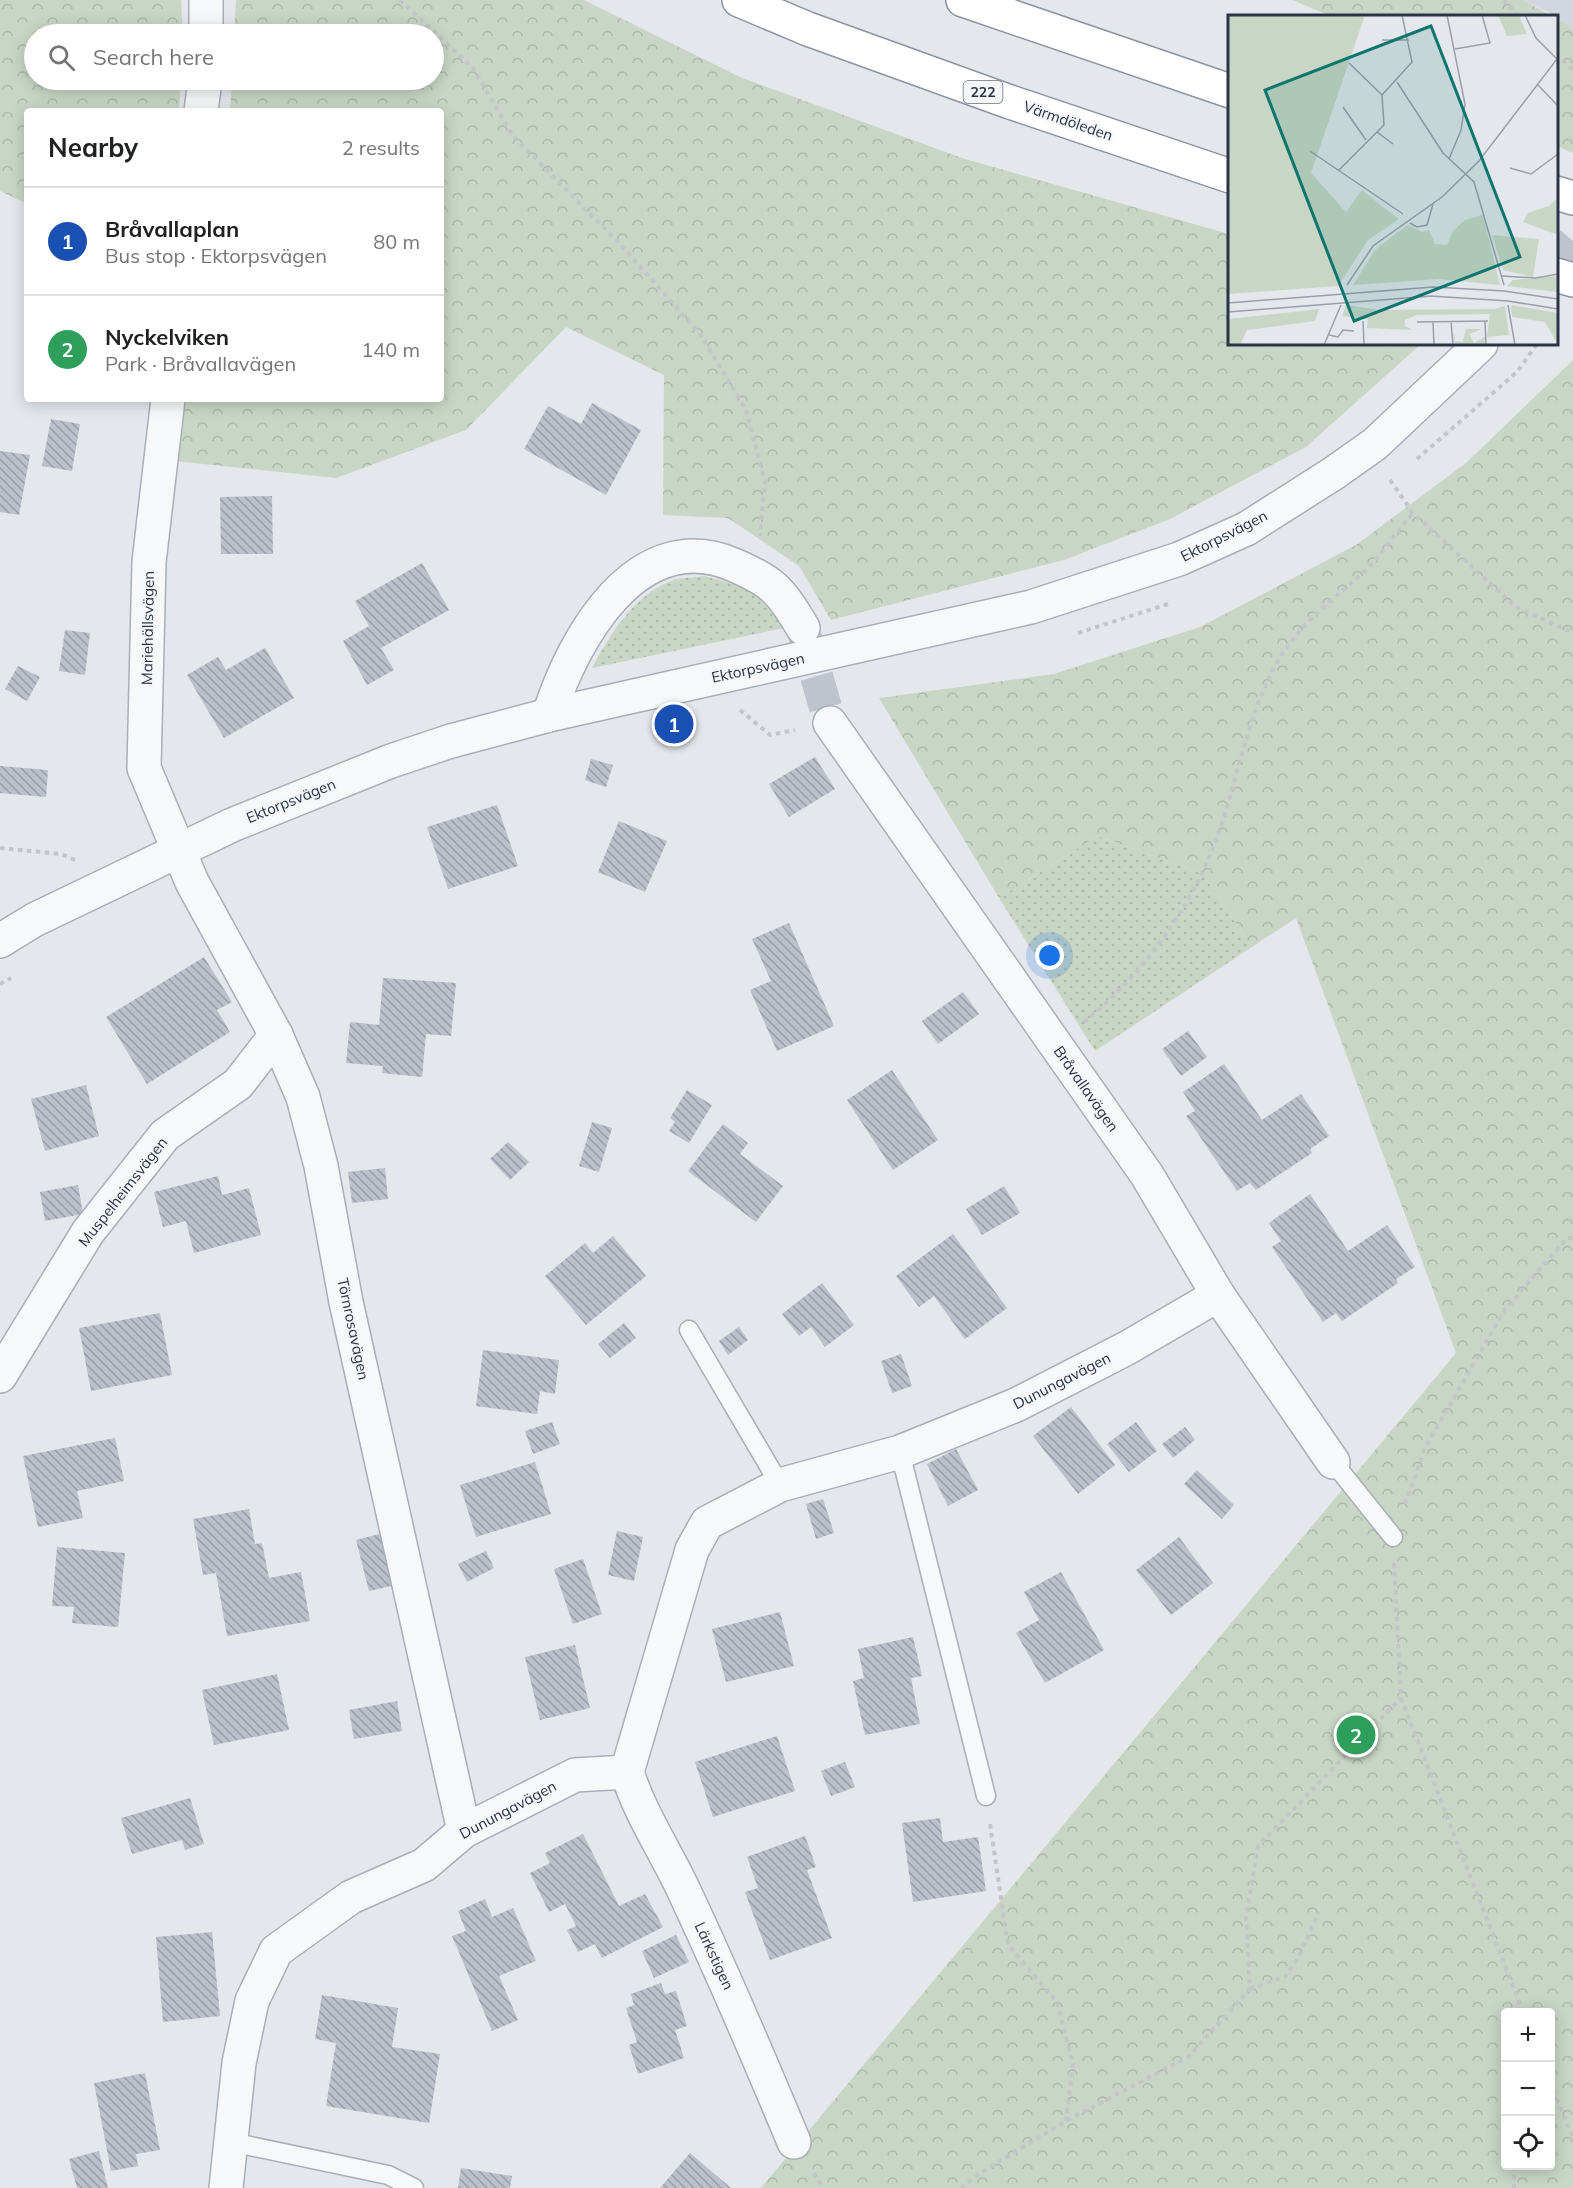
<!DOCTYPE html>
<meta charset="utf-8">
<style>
:root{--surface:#fff;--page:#f2f2f2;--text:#202124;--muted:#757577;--line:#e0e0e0;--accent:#d1495b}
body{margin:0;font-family:Mulish,sans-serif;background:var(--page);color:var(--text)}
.controls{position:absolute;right:18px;bottom:18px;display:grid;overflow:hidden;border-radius:6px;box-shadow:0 3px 15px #0003}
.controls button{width:54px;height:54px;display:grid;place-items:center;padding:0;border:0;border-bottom:2px solid var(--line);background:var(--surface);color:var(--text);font:30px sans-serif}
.you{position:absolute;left:1050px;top:956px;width:21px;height:21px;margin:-15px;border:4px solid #fff;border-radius:50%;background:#1a73e8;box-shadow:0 0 0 9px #1a73e833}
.badge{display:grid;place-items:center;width:39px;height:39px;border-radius:50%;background:var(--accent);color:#fff;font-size:20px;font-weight:700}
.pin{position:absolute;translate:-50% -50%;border:3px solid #fff;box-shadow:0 2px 6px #0006}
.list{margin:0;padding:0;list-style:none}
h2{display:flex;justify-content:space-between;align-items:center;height:78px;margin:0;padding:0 24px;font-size:26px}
h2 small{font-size:20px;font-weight:400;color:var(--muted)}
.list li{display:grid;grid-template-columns:39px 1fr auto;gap:18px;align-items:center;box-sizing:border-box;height:108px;padding:0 24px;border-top:2px solid var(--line)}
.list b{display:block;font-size:22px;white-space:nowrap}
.list p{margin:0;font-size:20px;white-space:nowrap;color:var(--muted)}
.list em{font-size:20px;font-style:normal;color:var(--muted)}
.icon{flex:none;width:33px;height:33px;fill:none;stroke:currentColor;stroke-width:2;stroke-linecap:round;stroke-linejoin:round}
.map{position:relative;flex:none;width:1573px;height:2188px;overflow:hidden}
.search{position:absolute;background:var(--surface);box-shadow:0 3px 15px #0003;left:24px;top:24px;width:420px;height:66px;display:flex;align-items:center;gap:15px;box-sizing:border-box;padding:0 21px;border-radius:33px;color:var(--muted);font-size:22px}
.panel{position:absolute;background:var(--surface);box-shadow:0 3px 15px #0003;left:24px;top:108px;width:420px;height:294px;border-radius:6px}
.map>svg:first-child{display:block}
.built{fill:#d2d6de}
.grass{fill:url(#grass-dots)}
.forest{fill:url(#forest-crowns);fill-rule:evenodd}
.building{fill:url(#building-back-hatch)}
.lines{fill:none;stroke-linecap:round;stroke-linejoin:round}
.minor-tunnel{stroke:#bfc3cb;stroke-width:33;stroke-dasharray:33 16;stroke-linecap:butt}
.tertiary-tunnel{stroke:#bfc3cb;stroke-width:33;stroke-dasharray:33 16;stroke-linecap:butt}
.service-casing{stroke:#a9aeb7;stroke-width:21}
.minor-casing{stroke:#a9aeb7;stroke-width:36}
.tertiary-casing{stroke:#a9aeb7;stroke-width:36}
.motorway-casing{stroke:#8b94a3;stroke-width:36}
.path{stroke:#c2c5cb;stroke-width:4;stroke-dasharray:4.5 4.5;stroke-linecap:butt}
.service{stroke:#f7f8fa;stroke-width:18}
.minor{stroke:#f7f8fa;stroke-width:33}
.tertiary{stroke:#f7f8fa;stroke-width:33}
.motorway{stroke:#fff;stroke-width:33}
.labels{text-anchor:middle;stroke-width:4.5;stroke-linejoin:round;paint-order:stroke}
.shield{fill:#f4f6f9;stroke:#676e7b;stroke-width:1.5}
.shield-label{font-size:14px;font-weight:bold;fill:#2b3445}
.street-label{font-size:15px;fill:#2b3445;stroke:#f4f6f9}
.inset-road{fill:none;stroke:#9a9fa9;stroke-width:1.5}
.view{fill:#0f766e;fill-opacity:0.15;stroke:#0f766e;stroke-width:3}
.inset-edge{fill:none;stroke:#2b3445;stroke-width:3}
</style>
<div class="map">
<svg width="1573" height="2188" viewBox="0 0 1573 2188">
<defs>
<pattern id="grass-dots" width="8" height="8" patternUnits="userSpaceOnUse" patternTransform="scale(1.5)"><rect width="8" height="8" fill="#c9d6c5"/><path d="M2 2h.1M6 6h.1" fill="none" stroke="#adb8ab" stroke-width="1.8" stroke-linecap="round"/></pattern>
<pattern id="forest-crowns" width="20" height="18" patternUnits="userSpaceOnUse" patternTransform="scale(1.5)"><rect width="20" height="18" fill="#c9d6c5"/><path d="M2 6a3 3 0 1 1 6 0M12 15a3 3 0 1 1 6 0" fill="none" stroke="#adb8ab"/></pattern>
<pattern id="building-back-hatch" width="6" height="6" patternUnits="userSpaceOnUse" patternTransform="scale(1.5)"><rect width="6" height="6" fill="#bbc0ca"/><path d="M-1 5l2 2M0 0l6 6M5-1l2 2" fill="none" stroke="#989da6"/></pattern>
</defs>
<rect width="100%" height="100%" fill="#e4e7ec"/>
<polygon class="built" points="1523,0 1573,0 1573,29 1557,19 1556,16"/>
<g class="grass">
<path d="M 704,576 C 750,588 755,589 784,628 L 592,668 C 609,636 634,595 671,581 C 680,577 693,578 704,576 Z"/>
<polygon points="1098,836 1203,874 1252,947 1095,1051 999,898"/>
</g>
<g class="forest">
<polygon points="0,0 181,0 183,34 34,34 34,80 181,80 179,111 27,111 27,204 0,191"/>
<polygon points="236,0 584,0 742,78 965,159 1229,234 1230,344 1421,344 1306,447 1170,519 1064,560 831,620 799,566 728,518 663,515 664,375 566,327 466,430 336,478 175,461 186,399 441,399 441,111 230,111 232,80 434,80 434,34 234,34"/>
<polygon points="1292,0 1523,0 1552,16 1331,16"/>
<polygon points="1557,19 1573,29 1573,153 1557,146"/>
<path d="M 1573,360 L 1573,2188 L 761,2188 L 1456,1353 L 1296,918 L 1252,947 L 1203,874 L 1098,836 L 999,898 L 879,698 L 1054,674 L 1200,627 L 1356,545 L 1466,463 ZM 1506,2012 L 1550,2012 L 1550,2166 L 1506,2166 Z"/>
</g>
<g class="building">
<polygon points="592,403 641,430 606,495 524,449 548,406 581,424"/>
<polygon points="51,419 80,424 72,471 42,466"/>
<polygon points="0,451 30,455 19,515 0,512"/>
<polygon points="272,496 273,554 221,554 220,497"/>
<polygon points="422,563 449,610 381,648 394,670 367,685 343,641 369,626 355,601"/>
<polygon points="65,630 90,633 85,675 59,671"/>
<polygon points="265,648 294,698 224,738 187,675 218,657 226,670"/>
<polygon points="18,666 40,677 27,701 5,689"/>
<polygon points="815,757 835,789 789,817 769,784"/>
<polygon points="591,759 613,765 606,787 585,780"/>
<polygon points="0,766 48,770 46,797 0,793"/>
<polygon points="497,805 518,866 448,889 427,827"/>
<polygon points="619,821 667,841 645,892 598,872"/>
<polygon points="789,923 834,1026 777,1051 750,990 771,981 752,939"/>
<polygon points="204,957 232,1002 217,1010 230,1032 147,1084 106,1017"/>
<polygon points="383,978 456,983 451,1036 426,1034 422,1077 382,1073 383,1066 346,1063 350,1022 379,1025"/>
<polygon points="963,992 979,1014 938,1044 922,1021"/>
<polygon points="1188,1031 1207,1057 1181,1076 1162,1049"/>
<polygon points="1224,1064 1262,1120 1301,1094 1329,1136 1310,1149 1312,1153 1256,1190 1250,1183 1237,1191 1186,1116 1195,1111 1183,1092"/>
<polygon points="892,1070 938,1140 893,1170 847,1100"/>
<polygon points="86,1085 99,1136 45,1151 31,1099"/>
<polygon points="687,1090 712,1105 689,1143 669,1131 675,1122 670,1118"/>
<polygon points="592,1122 612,1128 599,1172 579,1166"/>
<polygon points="723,1124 748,1143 740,1154 783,1186 756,1222 688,1171"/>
<polygon points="508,1142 529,1162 510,1180 490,1159"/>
<polygon points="385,1168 388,1199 352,1203 348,1172"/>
<polygon points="218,1176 222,1195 249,1188 261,1235 194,1253 186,1221 163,1227 154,1192"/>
<polygon points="78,1185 83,1214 45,1221 40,1192"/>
<polygon points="1004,1186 1020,1213 982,1235 966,1209"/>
<polygon points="1310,1194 1348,1251 1387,1225 1415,1267 1396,1279 1398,1283 1342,1321 1336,1313 1323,1322 1272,1247 1281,1241 1269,1223"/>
<polygon points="953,1234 1007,1308 965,1339 934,1296 919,1307 896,1276"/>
<polygon points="613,1236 646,1276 586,1325 545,1276 585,1243 593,1253"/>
<polygon points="822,1283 854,1325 825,1347 811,1327 799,1336 782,1314"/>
<polygon points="160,1313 172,1375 91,1391 79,1328"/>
<polygon points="624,1323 636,1338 610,1358 598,1344"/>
<polygon points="739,1327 748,1340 728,1355 719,1341"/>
<polygon points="483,1350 559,1360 555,1394 540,1391 537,1414 476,1406"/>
<polygon points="901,1354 912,1386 892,1393 881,1361"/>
<polygon points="1071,1407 1115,1465 1078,1494 1033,1436"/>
<polygon points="552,1422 560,1444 533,1454 525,1431"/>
<polygon points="1136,1422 1157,1451 1129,1472 1107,1444"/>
<polygon points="1185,1427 1195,1440 1173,1458 1162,1444"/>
<polygon points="115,1438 124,1481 77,1491 83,1518 38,1527 23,1456"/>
<polygon points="956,1449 978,1490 948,1506 927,1464"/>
<polygon points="535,1462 551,1514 476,1537 460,1485"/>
<polygon points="1197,1470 1234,1505 1222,1519 1184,1484"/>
<polygon points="823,1499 834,1533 816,1539 806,1504"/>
<polygon points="249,1509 255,1544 262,1543 269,1578 301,1572 310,1621 227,1636 216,1573 203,1575 193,1519"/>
<polygon points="617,1531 643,1537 634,1581 608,1575"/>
<polygon points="387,1532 400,1584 369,1591 356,1540"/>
<polygon points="1179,1537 1213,1583 1171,1615 1136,1570"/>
<polygon points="57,1547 125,1553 118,1627 72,1623 74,1607 52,1606"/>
<polygon points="486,1551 494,1568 467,1582 458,1564"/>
<polygon points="583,1559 602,1614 573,1624 554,1569"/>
<polygon points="1061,1572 1104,1650 1045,1683 1016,1633 1039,1620 1024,1592"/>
<polygon points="780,1612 794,1666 726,1682 712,1629"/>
<polygon points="913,1637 922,1676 911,1678 920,1724 865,1735 853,1681 864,1678 858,1649"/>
<polygon points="575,1645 590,1708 540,1720 525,1657"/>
<polygon points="277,1674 289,1730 214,1745 202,1690"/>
<polygon points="397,1701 402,1731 354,1739 349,1710"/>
<polygon points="777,1736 795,1791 713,1817 695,1762"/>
<polygon points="845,1762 855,1787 831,1796 821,1771"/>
<polygon points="190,1798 204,1844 185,1850 182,1840 132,1854 121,1818"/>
<polygon points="940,1818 943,1842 978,1837 986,1891 913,1902 902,1823"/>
<polygon points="583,1834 619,1906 645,1894 663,1927 602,1958 595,1944 578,1952 567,1930 576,1926 565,1904 549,1912 530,1873 550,1863 545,1853"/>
<polygon points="805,1836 816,1867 807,1870 832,1938 770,1960 745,1892 758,1888 747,1857"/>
<polygon points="485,1899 492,1917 513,1908 536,1961 499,1976 518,2020 492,2031 452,1936 466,1931 458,1911"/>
<polygon points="212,1932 220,2016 163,2022 156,1937"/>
<polygon points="676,1935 689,1962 654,1978 642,1951"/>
<polygon points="661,1983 665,1994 676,1991 687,2026 675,2030 684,2058 638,2074 629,2045 637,2042 626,2008 634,2005 631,1994"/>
<polygon points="322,1995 398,2008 392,2047 440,2054 429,2123 326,2106 336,2043 315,2039"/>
<polygon points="145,2073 160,2150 136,2154 138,2166 111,2171 94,2083"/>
<polygon points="99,2151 108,2188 77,2188 69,2159"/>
<polygon points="690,2153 731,2188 660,2188"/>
<polygon points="461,2168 512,2176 510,2188 458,2188"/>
</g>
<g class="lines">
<polyline class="minor-tunnel" points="803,629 830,723"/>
<polyline class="tertiary-tunnel" points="1556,261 1573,241"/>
<g class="service-casing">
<g id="service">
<polyline points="689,1330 780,1485"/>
<polyline points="900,1452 986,1796"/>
<polyline points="1333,1462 1393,1537"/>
<polyline points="231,2142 388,2175 414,2188"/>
</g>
</g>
<g class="minor-casing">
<g id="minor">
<polyline points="206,34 206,0"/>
<polyline points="201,111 205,80"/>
<polyline points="168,399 149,562 144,768 192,882 276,1035 303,1097 321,1166 346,1302 464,1831"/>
<path d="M 549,715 C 573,638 638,523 734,565 C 774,582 781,591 803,628"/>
<polyline points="830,723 1147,1175 1218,1295 1333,1462"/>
<polyline points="0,1376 88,1232 165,1135 238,1084 276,1035"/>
<path d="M 627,1772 C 640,1814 666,1852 684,1891 C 723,1974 759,2058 794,2142"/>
<polyline points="226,2188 239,2063 252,2001 276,1951 351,1897 424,1865 464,1831 575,1775 627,1772 692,1550 707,1523 780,1485 900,1452 1016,1405 1127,1348 1218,1295"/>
</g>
</g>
<g class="tertiary-casing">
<polyline id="tertiary" points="0,941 34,920 232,825 391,761 451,741 549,715 1031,607 1179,559 1246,529 1334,473 1375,444 1481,344"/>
</g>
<g class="motorway-casing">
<g id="motorway">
<polyline points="739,0 808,29 1010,102 1230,176"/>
<polyline points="963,0 1230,91"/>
<polyline points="1556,193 1573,198"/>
<polyline points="1556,275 1573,280"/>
</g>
</g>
<g class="path">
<polyline points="400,0 473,68 513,136 619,243 700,334 746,410 765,482 760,536"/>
<polyline points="1503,0 1517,16"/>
<polyline points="1556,54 1573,70"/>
<polyline points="1417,459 1517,372 1537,344"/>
<polyline points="1390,480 1413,513 1516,607 1573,633"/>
<polyline points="1078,633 1168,604"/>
<polyline points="740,710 770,735 795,730"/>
<polyline points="0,848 61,854 75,860"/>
<polyline points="0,984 11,978"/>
<path d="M 1084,1022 C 1155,965 1207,884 1230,797 C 1243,749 1255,699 1281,656 C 1302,621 1338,596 1367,569 C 1384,552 1397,530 1413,513"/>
<polyline points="1405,1504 1425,1448 1504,1311 1567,1238 1573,1238"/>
<polyline points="1394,1563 1401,1698 1523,2012"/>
<polyline points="990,1824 1008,1945 1057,2002 1073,2065 1066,2121"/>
<polyline points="1250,1989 1286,1976 1299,1956 1319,1912"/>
<polyline points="1550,2082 1573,2138"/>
<polyline points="1514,2166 1514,2188"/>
<polyline points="814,2173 823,2188"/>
<polyline points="961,2188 977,2175 1066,2121 1188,2057 1250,1989 1246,1917 1258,1846 1401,1698"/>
</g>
<use href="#service" class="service"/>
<use href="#minor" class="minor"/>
<use href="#tertiary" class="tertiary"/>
<use href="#motorway" class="motorway"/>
</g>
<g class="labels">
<rect class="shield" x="963.5" y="81" width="39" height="22" rx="4.5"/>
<g class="shield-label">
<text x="983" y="97">222</text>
</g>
<g class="street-label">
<text transform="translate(1068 121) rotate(19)" y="5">Värmdöleden</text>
<text transform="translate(1224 536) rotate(-27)" y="5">Ektorpsvägen</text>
<text transform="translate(148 628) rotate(-89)" y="5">Mariehällsvägen</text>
<text transform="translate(758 668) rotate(-12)" y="5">Ektorpsvägen</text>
<text transform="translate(291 801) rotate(-22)" y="5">Ektorpsvägen</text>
<text transform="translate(1086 1089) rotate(55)" y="5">Bråvallavägen</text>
<text transform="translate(123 1192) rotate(-52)" y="5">Muspelheimsvägen</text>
<text transform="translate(353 1329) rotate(78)" y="5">Törnrosavägen</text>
<text transform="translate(1062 1381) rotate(-27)" y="5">Dunungavägen</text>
<text transform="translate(508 1810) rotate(-28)" y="5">Dunungavägen</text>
<text transform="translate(714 1956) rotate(65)" y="5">Lärkstigen</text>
</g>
</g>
<g transform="translate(1228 15)">
<rect width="330" height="330" fill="#e4e7ec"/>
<path d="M 134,175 L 150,188 L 142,198 L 129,199 L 121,193 ZM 238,314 L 254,314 L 241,319 L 246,328 L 257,322 L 257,330 L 228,330 L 225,321 L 226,318 L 227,326 L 235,327 Z" fill="#c9d6c5"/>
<path d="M 0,0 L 137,0 L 83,158 L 118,197 L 121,193 L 129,198 L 142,198 L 150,188 L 171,204 L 140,225 L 110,271 L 0,279 ZM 270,0 L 291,0 L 299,19 L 279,21 ZM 330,183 L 330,220 L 295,207 L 300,198 L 321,191 ZM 255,200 L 272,270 L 210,264 L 125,270 L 147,235 L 179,210 L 194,217 L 201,215 L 207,229 L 219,230 L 225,216 L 237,205 ZM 264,220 L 311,224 L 305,262 L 275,255 ZM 330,261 L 330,277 L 279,271 L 285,265 ZM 118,290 L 152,295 L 267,294 L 277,291 L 281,320 L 259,322 L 262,299 L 189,300 L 177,305 L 177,311 L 185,315 L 139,313 L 140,304 L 114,301 ZM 283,290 L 330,298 L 330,330 L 317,307 L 284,302 ZM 91,294 L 87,306 L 19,315 L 12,330 L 0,330 L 0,304 Z" fill="#c9d6c5"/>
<path class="inset-road" d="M 219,0 L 237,89 L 233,115 L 221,144M 297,0 L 308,23 L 330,45M 154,25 L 181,25M 227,34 L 262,28 L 254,0M 121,48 L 154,80M 169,67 L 215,138 L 246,167 L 276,270M 310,70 L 330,91M 115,92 L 138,125M 149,117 L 165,129M 82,136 L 175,199M 282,153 L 303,159 L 330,139M 111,155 L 156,110 L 154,80 L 184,47 L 174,0M 182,208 L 189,212 L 199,210 L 205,189M 274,261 L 308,263 L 330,259M 119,270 L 145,231 L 214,182 L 251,146 L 329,44M 0,288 L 205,272 L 276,276 L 330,284M 280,290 L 287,330M 0,297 L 203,281 L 280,286 L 330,294M 135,306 L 136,330M 223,306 L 225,330M 257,306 L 258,330M 189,307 L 260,306M 205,307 L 206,330M 101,320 L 110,322 L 115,315 L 126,316M 96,330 L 113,290"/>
<path class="view" d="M 203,11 L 292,242 L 126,306 L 37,75 Z"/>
<rect width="330" height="330" class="inset-edge"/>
</g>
</svg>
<div class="controls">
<button>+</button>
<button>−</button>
<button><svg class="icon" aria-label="locate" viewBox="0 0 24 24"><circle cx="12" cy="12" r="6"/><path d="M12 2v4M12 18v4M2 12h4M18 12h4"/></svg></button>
</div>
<div class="you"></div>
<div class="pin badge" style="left:674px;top:724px;background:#1a4fb4">1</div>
<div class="pin badge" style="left:1356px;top:1735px;background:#2e9e5b">2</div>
<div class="search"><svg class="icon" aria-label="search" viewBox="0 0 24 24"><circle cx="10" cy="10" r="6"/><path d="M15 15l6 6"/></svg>Search here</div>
<section class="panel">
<h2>Nearby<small>2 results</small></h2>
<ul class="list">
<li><span class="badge" style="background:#1a4fb4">1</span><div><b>Bråvallaplan</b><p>Bus stop · Ektorpsvägen</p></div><em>80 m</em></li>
<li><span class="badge" style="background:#2e9e5b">2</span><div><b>Nyckelviken</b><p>Park · Bråvallavägen</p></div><em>140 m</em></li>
</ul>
</section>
</div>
